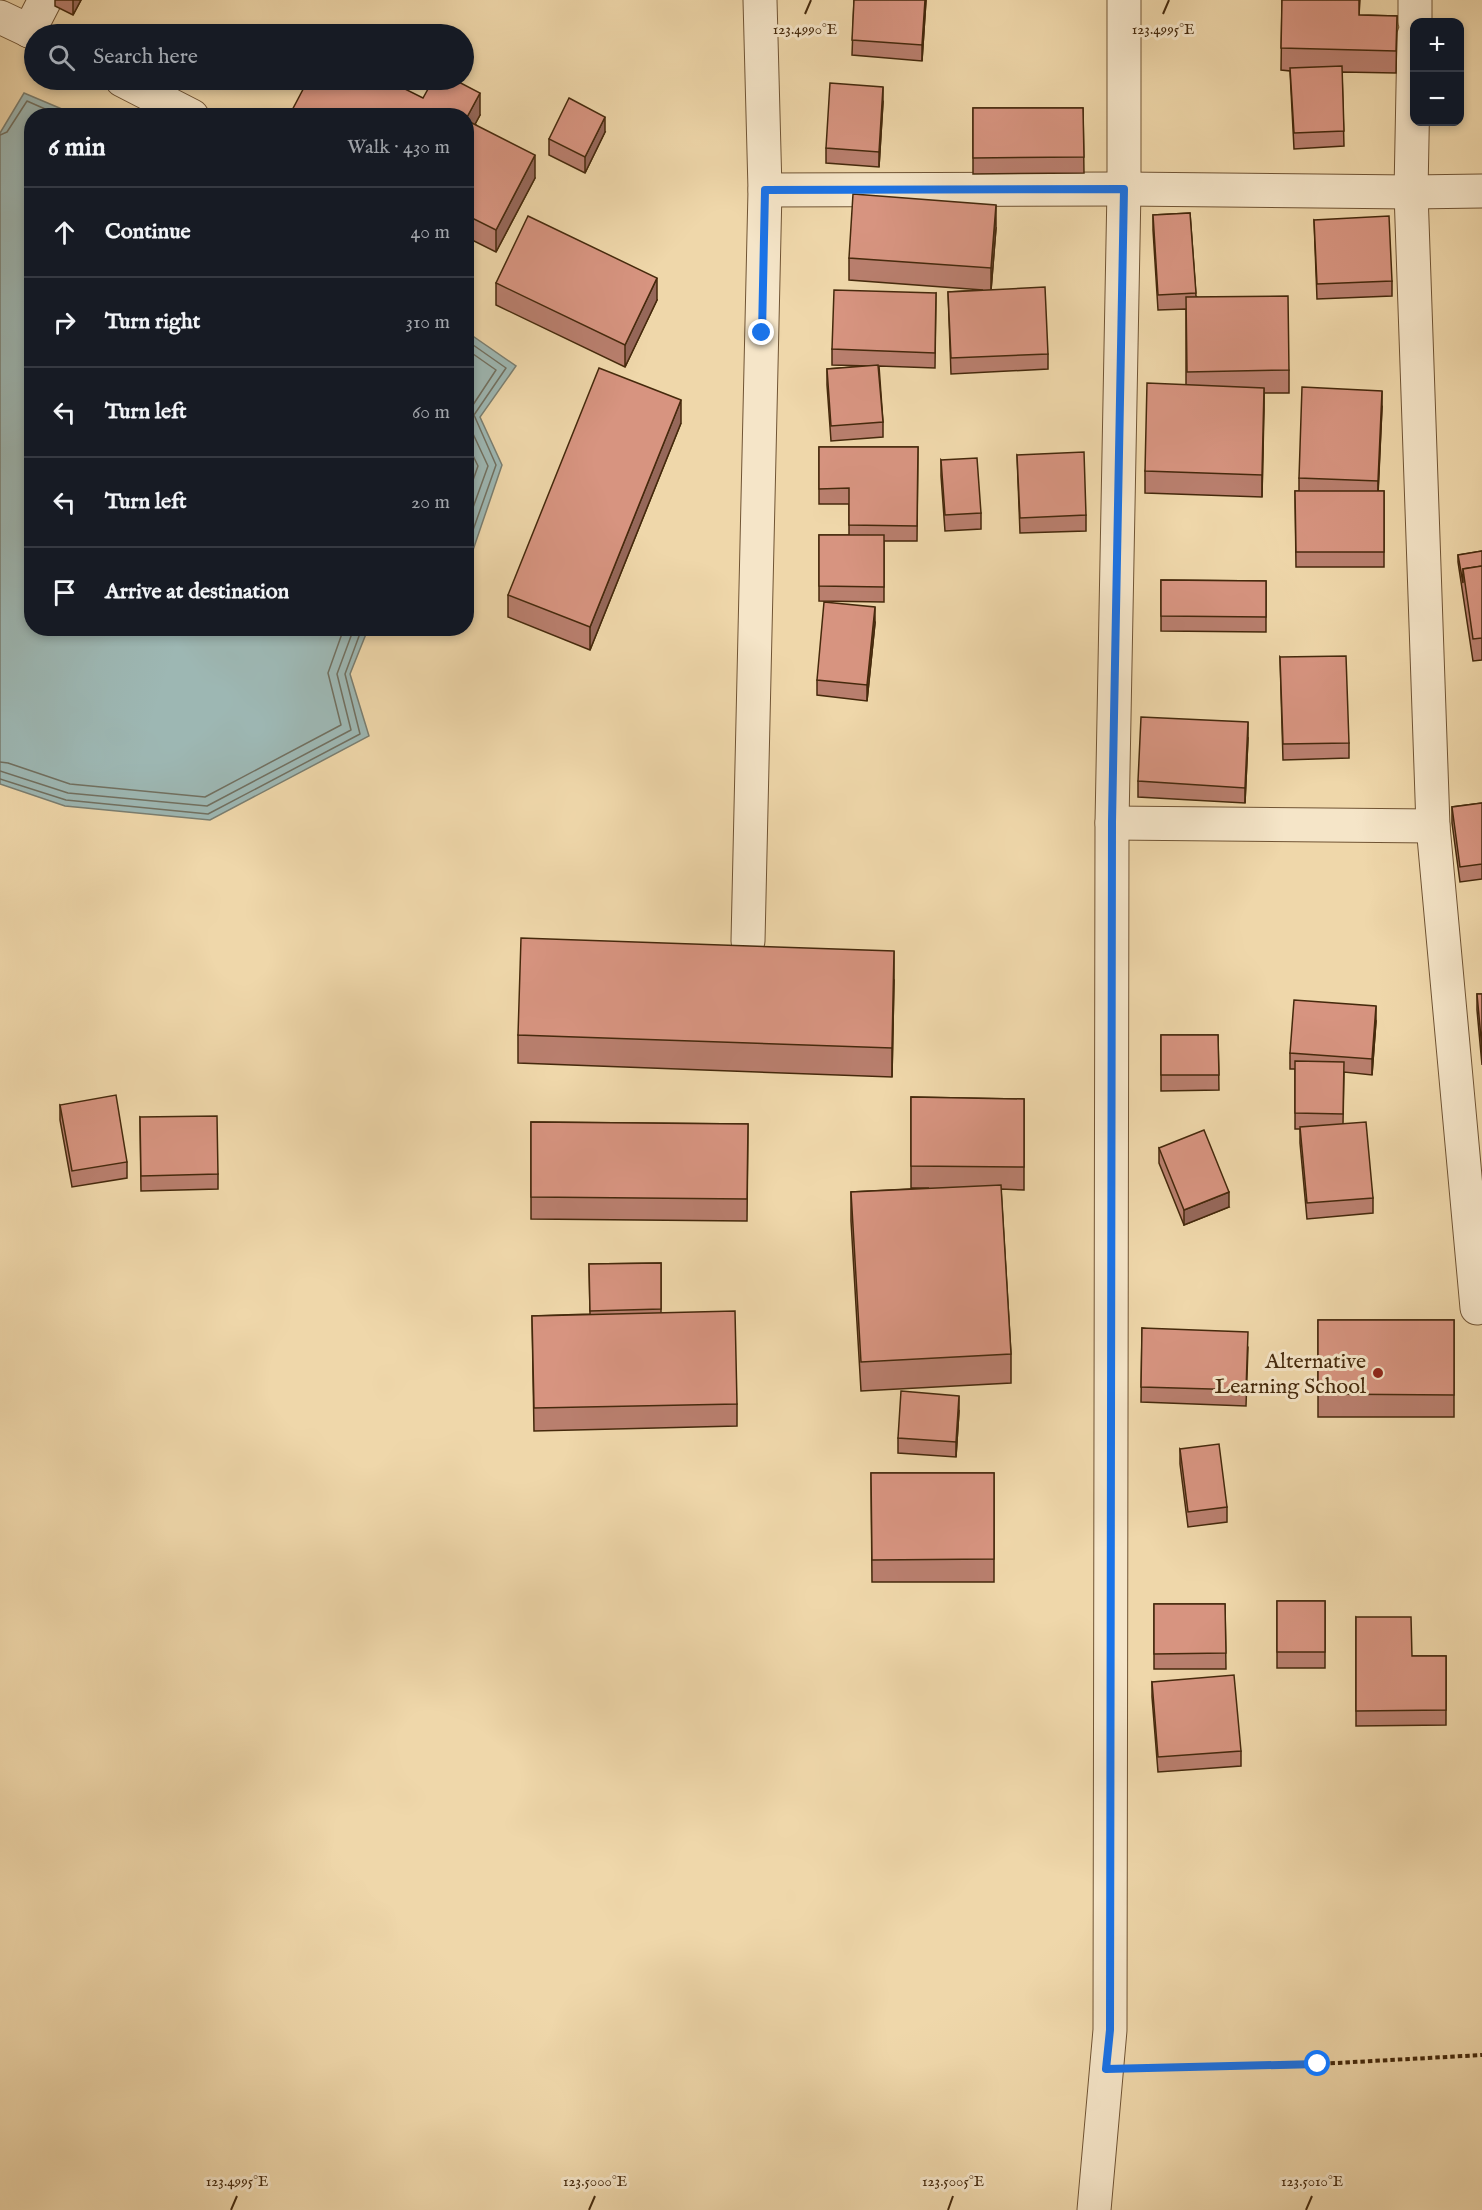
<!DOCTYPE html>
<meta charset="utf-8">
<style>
:root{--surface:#171b24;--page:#242831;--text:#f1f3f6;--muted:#9ea1a6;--line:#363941}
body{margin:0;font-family:"IM FELL English",serif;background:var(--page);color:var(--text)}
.controls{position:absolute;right:18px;top:18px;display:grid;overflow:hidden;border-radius:12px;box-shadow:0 3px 9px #0003}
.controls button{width:54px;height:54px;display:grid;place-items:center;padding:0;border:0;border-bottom:2px solid var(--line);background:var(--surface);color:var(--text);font:30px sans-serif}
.stop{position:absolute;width:18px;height:18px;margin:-14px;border:4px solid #1a73e8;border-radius:50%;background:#fff}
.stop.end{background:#1a73e8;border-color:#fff;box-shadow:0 2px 6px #0008}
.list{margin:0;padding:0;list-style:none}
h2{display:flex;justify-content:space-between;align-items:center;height:78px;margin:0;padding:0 24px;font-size:26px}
h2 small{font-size:20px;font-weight:400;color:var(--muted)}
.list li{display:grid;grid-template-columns:39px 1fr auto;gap:18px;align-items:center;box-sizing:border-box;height:90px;padding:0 24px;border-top:2px solid var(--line)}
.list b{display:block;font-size:22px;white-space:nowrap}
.list em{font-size:20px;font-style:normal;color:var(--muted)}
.icon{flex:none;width:33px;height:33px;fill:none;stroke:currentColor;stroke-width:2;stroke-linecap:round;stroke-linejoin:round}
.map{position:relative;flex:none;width:1482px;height:2210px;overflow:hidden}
.search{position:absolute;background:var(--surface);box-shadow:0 3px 9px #0003;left:24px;top:24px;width:450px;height:66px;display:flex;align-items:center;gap:15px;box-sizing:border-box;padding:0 21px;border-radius:33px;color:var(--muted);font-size:22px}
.panel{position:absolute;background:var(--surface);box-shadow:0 3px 9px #0003;left:24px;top:108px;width:450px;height:528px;border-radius:24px}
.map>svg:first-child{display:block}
.water{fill:#9db7b3;stroke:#7a7e70;stroke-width:1.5}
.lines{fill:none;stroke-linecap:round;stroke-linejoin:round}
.shore{stroke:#717060;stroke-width:1.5}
.minor-casing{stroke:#705434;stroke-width:35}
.path{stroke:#45290c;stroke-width:4;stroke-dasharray:4.5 3;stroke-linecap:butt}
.minor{stroke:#f5e5c8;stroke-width:33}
.wall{fill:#b97f6e;stroke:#45290c;stroke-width:1.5}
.shaded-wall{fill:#96685a;stroke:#45290c;stroke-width:1.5}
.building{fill:#d79480;stroke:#45290c;stroke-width:1.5}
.route{stroke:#1a73e8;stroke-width:8}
.ticks{fill:none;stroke:#45290c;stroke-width:2}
.poi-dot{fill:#8f2418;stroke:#f5e5c8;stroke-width:2}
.labels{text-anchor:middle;stroke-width:6;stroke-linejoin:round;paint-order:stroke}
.poi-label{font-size:22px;fill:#45290c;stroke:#f5e5c8;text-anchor:end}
.ticks-label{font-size:15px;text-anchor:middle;fill:#45290c;stroke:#f5e5c8;stroke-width:6;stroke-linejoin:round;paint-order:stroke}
</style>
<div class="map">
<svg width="1482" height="2210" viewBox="0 0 1482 2210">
<rect width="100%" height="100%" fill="#efd7aa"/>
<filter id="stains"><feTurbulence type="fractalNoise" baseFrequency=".00333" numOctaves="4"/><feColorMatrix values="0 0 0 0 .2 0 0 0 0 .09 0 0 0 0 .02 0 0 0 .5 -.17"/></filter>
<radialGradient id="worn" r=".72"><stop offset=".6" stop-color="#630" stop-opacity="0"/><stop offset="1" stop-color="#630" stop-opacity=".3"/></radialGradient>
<g class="water">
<polygon points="24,93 76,115 32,116 32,628 368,629 350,674 369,736 210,820 65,806 0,784 0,133"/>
<polygon points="467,332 516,366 480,417 502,465 471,556 467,562"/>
</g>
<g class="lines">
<g class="shore">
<polyline points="0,135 7,132 27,101 61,116"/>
<polyline points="466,340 506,368 474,415 496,465 466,550"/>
<polyline points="466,349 496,370 467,414 468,423 488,466 466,527"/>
<polyline points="466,441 478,466 466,500"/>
<polyline points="0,762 8,763 70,784 205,797 341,725 328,673 344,628"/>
<polyline points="0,771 68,793 207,806 351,730 337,674 354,628"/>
<polyline points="0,779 66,800 208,814 360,734 345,674 362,628"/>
</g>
<g class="minor-casing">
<g id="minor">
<polyline points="0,17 36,34"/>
<polyline points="1415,22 1415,0"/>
<polyline points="29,31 45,0"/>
<polyline points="1414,35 1411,192 1433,826 1477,1308"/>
<polyline points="122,80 192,116"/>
<polyline points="765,190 1124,189 1411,192 1482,191"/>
<polyline points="1112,823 1433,826"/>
<polyline points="748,941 765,190 760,0"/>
<polyline points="1094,2210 1110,2030 1112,823 1124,189 1124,0"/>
</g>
</g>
<polyline class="path" points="1143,2068 1318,2064 1482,2055"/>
<use href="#minor" class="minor"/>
</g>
<g class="wall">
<polygon points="55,0 81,0 73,15 55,6"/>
<polygon points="854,0 926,0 922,61 852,55"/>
<polygon points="1282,0 1360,0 1359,15 1397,16 1396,73 1342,72 1344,146 1294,149 1290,71 1281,70"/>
<polygon points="423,98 480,115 475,124 535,178 496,252 466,237 466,116"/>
<polygon points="883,102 879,167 826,163 826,148"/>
<polygon points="973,108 1083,108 1084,173 973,174"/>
<polygon points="605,132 585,173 549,155 549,139"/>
<polygon points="1190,213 1196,296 1289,370 1289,393 1264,393 1262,497 1145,493 1145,471 1186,385 1186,309 1158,310 1153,230 1153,215"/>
<polygon points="1314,220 1392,281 1392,296 1317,299"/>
<polygon points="996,228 991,290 1048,354 1048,369 951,374 948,292 983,290 849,280 849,258"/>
<polygon points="496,283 657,300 625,367 496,305"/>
<polygon points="936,293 935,368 879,366 883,422 883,437 831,441 827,385 827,369 870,366 832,365 832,349"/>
<polygon points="1382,407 1378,491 1384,491 1384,567 1296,567 1295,491 1299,491 1299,478"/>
<polygon points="681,423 590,650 508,617 508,595"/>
<polygon points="819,447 918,447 917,541 884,541 884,602 819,601 819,535 849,535 849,504 819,504"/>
<polygon points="1017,455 1086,515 1086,531 1020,533"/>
<polygon points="941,460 981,513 981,529 945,531 941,476"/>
<polygon points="1482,551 1482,660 1473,661 1458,562 1458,555"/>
<polygon points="1161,580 1266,581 1266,632 1161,631"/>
<polygon points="875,623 867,701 817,695 817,680"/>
<polygon points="1280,657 1349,743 1349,758 1283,760"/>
<polygon points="1248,738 1245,803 1138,797 1138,781"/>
<polygon points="1482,803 1482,879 1460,882 1452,823 1452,807"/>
<polygon points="894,980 892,1077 518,1063 518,1035"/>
<polygon points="1477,994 1482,994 1482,1065 1477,1010"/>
<polygon points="1376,1021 1372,1075 1344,1072 1343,1124 1373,1198 1373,1213 1307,1219 1300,1143 1300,1129 1295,1129 1295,1069 1290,1069 1290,1053"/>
<polygon points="1161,1035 1218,1035 1219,1090 1161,1091"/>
<polygon points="911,1097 1024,1099 1024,1190 1001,1189 1011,1354 1011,1383 861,1391 851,1221 851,1192 929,1188 911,1188"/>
<polygon points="60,1105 127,1162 127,1178 72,1187 60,1120"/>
<polygon points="140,1117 218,1174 218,1189 141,1191"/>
<polygon points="531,1122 748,1124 747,1221 531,1219"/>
<polygon points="1159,1148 1229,1207 1184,1225 1159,1163"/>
<polygon points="661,1263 661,1313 737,1404 737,1426 534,1431 532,1316 590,1314 589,1264"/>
<rect x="1318" y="1320" width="136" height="97"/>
<polygon points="1142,1328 1248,1347 1246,1406 1141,1402"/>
<polygon points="959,1411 956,1457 898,1453 898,1438"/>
<polygon points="1180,1449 1227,1507 1227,1522 1188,1527 1180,1464"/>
<polygon points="871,1473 994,1473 994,1582 872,1582"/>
<rect x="1277" y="1601" width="48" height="67"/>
<polygon points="1154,1604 1225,1604 1226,1669 1154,1669"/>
<polygon points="1356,1617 1412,1656 1446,1656 1446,1725 1356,1726"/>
<polygon points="1152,1682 1241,1751 1241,1766 1158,1772 1152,1697"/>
</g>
<g class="shaded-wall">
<polygon points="73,0 81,0 73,15"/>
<polygon points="925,0 926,0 922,61 922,45"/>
<polygon points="883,87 883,102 879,167 879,152"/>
<polygon points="480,93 480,115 466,141 466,119"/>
<polygon points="605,117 605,132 585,173 585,157"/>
<polygon points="535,155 535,178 496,252 496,230"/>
<polygon points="996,205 996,228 991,291 991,268"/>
<polygon points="657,278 657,300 625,367 625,345"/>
<polygon points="1264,388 1264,410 1262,497 1262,475"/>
<polygon points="1382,391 1382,407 1378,496 1378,481"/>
<polygon points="681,400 681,423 590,650 590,627"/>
<polygon points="875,607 875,623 867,701 867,685"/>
<polygon points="1248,722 1248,738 1245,803 1245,788"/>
<polygon points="894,951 894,980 892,1077 892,1048"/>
<polygon points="1376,1006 1376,1021 1372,1075 1372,1059"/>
<polygon points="1229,1192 1229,1207 1184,1225 1184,1210"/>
<polygon points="959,1396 959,1411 956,1457 956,1442"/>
</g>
<g class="building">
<polygon points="854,0 925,0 922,45 852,40"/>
<polygon points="1282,0 1359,0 1359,15 1397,16 1396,51 1281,48"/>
<polygon points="1342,66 1344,131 1294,133 1290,68"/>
<polygon points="308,80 387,80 423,98 433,80 455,80 480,93 466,119 466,116 289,116"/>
<polygon points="830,83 883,87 879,152 826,148"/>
<polygon points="569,98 605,117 585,157 549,139"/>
<polygon points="973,108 1083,108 1084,157 973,158"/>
<polygon points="466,120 535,155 496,230 466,215"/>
<polygon points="853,194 996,205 991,268 849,258"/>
<polygon points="1190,213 1196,293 1158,295 1153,215"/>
<polygon points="528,216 657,278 625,345 496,283"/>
<polygon points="1389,216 1392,281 1317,284 1314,220"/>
<polygon points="1045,287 1048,354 951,358 948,292"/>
<polygon points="834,290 936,293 935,353 832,349"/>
<polygon points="1288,296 1289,370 1187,372 1186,297"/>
<polygon points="878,365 883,422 831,426 827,369"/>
<polygon points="599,368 681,400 590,627 508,595"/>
<polygon points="1147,383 1264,388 1262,475 1145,471"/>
<polygon points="1302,387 1382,391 1378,481 1299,478"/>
<polygon points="819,447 918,447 917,526 849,525 849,488 819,489"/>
<polygon points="1084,452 1086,515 1020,518 1017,455"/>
<polygon points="977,458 981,513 945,515 941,460"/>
<polygon points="1295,491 1384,491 1384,552 1296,552"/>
<polygon points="819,535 884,535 884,587 819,586"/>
<polygon points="1482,551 1482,566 1463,569 1463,583 1458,555"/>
<polygon points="1482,566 1482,638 1473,639 1463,569"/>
<polygon points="1161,580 1266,581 1266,617 1161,616"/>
<polygon points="824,602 875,607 867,685 817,680"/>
<polygon points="1346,656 1349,743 1283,744 1280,657"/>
<polygon points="1141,717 1248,722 1245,788 1138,781"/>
<polygon points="1482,803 1482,864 1460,867 1452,807"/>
<polygon points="521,938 894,951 892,1048 518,1035"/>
<polygon points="1477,994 1482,994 1482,1049"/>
<polygon points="1294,1000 1376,1006 1372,1059 1290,1053"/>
<polygon points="1161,1035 1218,1035 1219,1075 1161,1075"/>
<polygon points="1295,1061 1344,1062 1343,1114 1295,1113"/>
<polygon points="116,1095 127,1162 72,1171 60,1105"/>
<polygon points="911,1097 1024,1099 1024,1167 911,1166"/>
<polygon points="217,1116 218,1174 141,1176 140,1117"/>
<polygon points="531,1122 748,1124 747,1199 531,1197"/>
<polygon points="1366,1122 1373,1198 1307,1203 1300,1127"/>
<polygon points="1204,1130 1229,1192 1184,1210 1159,1148"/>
<polygon points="1001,1185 1011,1354 861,1362 851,1192"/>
<polygon points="661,1263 661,1309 590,1311 589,1264"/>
<polygon points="735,1311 737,1404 534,1408 532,1316"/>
<polygon points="1318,1320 1454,1320 1454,1395 1318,1394"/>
<polygon points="1142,1328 1248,1332 1246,1390 1141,1387"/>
<polygon points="901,1391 959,1396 956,1442 898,1438"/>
<polygon points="1219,1444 1227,1507 1188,1512 1180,1449"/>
<polygon points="871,1473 994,1473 994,1559 872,1560"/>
<rect x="1277" y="1601" width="48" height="51"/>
<polygon points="1154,1604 1225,1604 1226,1653 1154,1654"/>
<polygon points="1356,1617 1411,1617 1412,1656 1446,1656 1446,1710 1356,1711"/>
<polygon points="1234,1675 1241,1751 1158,1757 1152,1682"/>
</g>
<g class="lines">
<polyline class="route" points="762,333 765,190 1124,189 1112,822 1110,2030 1106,2069 1318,2064"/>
</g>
<path class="ticks" d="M 805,14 L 811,0M 1163,14 L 1169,0M 231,2210 L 237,2196M 589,2210 L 595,2196M 948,2210 L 953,2196M 1306,2210 L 1312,2196"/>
<circle class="poi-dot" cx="1378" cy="1373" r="6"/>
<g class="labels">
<g class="poi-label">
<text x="1366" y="1368">Alternative<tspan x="1366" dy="25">Learning School</tspan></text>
</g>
</g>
<g class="ticks-label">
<text x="805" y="34">123.4990°E</text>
<text x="1163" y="34">123.4995°E</text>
<text x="237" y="2186">123.4995°E</text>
<text x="595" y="2186">123.5000°E</text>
<text x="953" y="2186">123.5005°E</text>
<text x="1312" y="2186">123.5010°E</text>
</g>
<rect width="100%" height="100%" filter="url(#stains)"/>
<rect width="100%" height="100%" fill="url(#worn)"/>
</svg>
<div class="controls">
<button>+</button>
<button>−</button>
</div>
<div class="stop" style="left:1318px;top:2064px"></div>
<div class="stop end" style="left:762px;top:333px"></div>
<div class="search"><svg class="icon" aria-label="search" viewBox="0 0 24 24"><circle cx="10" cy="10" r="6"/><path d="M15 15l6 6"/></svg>Search here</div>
<section class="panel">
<h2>6 min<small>Walk · 430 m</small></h2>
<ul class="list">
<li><svg class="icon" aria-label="ahead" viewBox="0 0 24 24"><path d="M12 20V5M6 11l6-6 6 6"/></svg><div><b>Continue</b></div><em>40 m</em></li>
<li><svg class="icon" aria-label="right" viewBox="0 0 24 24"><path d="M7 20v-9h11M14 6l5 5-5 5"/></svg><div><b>Turn right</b></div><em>310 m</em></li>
<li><svg class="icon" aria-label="left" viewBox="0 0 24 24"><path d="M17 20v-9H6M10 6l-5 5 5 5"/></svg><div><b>Turn left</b></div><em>60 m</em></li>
<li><svg class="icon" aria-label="left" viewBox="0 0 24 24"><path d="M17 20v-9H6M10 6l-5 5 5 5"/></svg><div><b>Turn left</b></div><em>20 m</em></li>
<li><svg class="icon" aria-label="arrive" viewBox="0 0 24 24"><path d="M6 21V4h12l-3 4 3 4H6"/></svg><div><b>Arrive at destination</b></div></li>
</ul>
</section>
</div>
